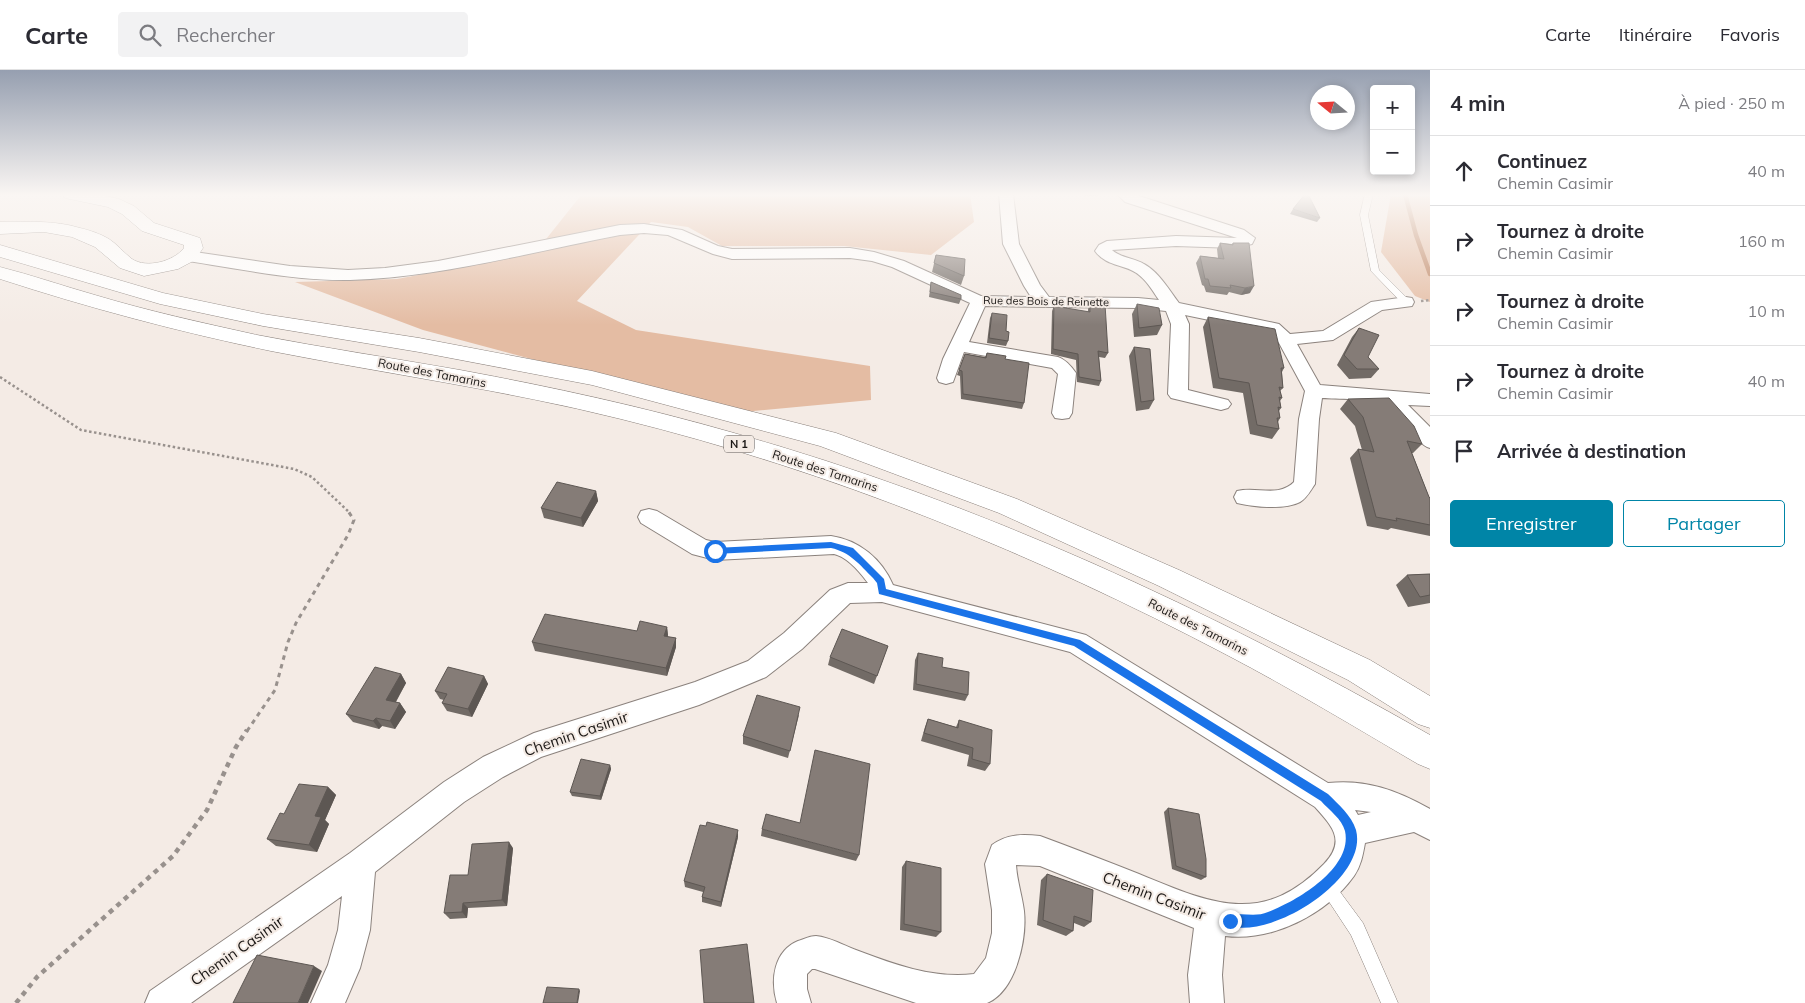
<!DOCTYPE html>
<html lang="fr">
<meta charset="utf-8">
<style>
:root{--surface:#fff;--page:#f2f2f3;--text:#2b2b33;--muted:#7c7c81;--line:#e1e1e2;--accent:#0085a7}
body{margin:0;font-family:Mulish,sans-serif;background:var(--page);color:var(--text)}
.controls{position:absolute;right:15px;top:15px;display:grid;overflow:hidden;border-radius:5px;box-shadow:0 2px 8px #0003}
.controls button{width:45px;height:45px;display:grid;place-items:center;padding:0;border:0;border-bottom:1px solid var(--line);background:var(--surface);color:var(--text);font:25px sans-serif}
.compass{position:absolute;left:1310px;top:15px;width:45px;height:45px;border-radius:50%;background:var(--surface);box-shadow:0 2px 8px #0003;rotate:288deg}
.stop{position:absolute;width:15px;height:15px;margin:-11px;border:4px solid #1a73e8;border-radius:50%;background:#fff}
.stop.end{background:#1a73e8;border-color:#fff;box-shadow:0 1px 5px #0008}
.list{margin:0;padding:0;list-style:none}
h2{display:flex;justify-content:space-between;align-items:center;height:65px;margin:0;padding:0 20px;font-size:21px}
h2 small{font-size:16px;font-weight:400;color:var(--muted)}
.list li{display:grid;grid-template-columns:32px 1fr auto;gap:15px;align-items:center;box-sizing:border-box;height:70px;padding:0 20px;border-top:1px solid var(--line)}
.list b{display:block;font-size:19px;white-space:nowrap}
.list p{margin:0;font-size:16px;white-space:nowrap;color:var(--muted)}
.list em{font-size:16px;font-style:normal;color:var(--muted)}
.actions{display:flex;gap:10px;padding:15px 20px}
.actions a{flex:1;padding:11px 0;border:1px solid var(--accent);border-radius:5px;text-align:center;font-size:18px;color:var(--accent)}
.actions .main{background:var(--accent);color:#fff}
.icon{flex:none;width:28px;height:28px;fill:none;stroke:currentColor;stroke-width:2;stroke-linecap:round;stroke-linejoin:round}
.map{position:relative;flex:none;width:1430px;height:933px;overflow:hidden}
header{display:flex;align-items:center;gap:30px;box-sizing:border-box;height:70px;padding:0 25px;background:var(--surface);border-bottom:1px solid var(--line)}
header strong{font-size:24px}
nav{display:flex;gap:28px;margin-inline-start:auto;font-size:18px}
.search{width:350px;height:45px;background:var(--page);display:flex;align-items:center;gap:12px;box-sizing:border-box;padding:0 18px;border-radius:5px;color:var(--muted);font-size:19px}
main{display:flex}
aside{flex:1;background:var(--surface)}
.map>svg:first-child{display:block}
.green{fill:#e4bca3}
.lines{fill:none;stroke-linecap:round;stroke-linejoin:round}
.stream{stroke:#bb805c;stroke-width:4.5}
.lane-casing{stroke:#8b827d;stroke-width:1}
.street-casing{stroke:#8b827d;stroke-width:2}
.secondary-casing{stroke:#8b827d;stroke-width:1}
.highway-casing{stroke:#8b827d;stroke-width:1}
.path-far2{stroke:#98918d;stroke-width:2.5;stroke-dasharray:2.5 2.5;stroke-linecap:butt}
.path-far1{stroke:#98918d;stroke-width:3;stroke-dasharray:4.5 4.5;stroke-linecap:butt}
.path{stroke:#98918d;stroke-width:4.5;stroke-dasharray:5 5;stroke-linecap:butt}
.lane{fill:#fff;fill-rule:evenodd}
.street{fill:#fff;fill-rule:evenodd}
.secondary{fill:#fff;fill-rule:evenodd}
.highway{fill:#fff;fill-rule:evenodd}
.wall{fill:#726b66}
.shaded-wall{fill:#5d5753}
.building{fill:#857c77;stroke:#5d5753}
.route{fill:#1a73e8}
.labels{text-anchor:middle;stroke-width:4;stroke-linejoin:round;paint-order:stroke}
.far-street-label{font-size:11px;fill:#1b1816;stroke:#f4ebe5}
.shield{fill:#f4ebe5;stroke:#5c5754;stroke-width:1}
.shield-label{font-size:11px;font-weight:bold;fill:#1b1816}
.street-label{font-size:12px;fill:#1b1816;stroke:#f4ebe5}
.near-street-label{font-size:15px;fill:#1b1816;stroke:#f4ebe5}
</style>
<header>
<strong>Carte</strong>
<div class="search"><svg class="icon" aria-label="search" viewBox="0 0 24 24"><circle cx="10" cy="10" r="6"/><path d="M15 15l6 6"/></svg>Rechercher</div>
<nav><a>Carte</a><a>Itinéraire</a><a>Favoris</a></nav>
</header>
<main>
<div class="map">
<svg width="1430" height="933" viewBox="0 0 1430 933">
<rect width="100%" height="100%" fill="#f4ebe5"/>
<g class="green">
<polygon points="582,124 970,124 974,152 931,185 844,176 722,176 688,157 651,152 577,231 636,260 870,296 871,330 733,343 423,260 295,212 397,209 535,183"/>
<polygon points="1391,124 1430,124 1430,232 1415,226 1381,182"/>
</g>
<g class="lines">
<polyline class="stream" points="1405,124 1416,165 1430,204"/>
<g class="lane-casing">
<g id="lane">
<polygon points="1365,124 1373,124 1368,145 1379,200 1409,230 1409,234 1403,234 1371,201 1360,145"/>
<polygon points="1327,808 1332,811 1363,853 1398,933 1381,933 1351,865 1322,821 1319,816 1322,811"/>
</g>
</g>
<g class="street-casing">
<g id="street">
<path d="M 999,124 L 1013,124 L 1019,174 L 1040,215 L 1049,227 L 1138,228 L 1159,230 C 1152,220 1145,207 1133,201 C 1120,194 1105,195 1095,181 L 1099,175 L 1107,171 L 1176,166 L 1237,168 L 1125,132 L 1117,124 L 1133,124 L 1244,160 L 1255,168 L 1252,174 L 1235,178 L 1176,176 L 1112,180 C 1121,188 1134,188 1144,194 C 1159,202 1169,220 1179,233 L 1279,254 L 1290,264 L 1323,261 L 1371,232 L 1406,227 L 1412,228 L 1414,232 L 1412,236 L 1382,240 L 1333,270 L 1297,274 L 1320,315 L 1430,324 L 1430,336 L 1408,335 L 1430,357 L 1430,378 C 1415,374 1398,339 1382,332 C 1372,329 1335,329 1322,328 L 1319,349 L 1315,414 C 1311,420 1306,429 1300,432 C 1285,440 1253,437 1237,433 L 1234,427 L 1237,421 C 1257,416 1278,428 1294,412 L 1299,349 L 1305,321 L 1279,273 L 1267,262 L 1185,245 L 1189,254 L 1188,320 L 1228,330 L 1231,334 L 1228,338 L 1221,340 L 1171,328 L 1168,324 L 1171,254 L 1166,241 L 1138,238 L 985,236 L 969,272 L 1058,287 C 1066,290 1071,296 1076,303 L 1072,343 L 1069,348 L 1062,349 L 1055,348 L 1052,343 L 1058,304 L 1052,298 L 964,282 L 953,312 L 946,314 L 939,312 L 937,308 L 943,289 L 970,233 L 892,197 L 872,191 L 850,188 L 732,189 L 713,184 L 668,165 L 644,163 L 620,165 C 531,182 441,207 350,210 C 296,211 241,199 188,191 L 182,189 L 180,186 L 182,183 L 188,181 L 290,196 L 348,200 L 385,198 L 438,191 L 620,155 L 644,154 L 682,160 L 718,176 L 732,179 L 850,178 L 874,182 L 904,191 L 981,226 L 1031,227 L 1024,216 L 1003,174 Z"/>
<path d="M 649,439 L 657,441 L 706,470 L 715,472 L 831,466 C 859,470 882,489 893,515 L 1086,565 L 1328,713 C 1366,709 1397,720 1430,739 L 1430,770 L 1414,762 L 1365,773 C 1363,784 1361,796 1354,806 C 1327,844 1272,872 1225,866 L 1222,905 L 1224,933 L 1190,933 L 1188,905 L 1194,858 L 1040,796 L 1016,795 C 1017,811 1022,825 1024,841 C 1027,869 1016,921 987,933 L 916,933 L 815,899 L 812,899 L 807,904 L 807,919 L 811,933 L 777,933 C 770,910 774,881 798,871 C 804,869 810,866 816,866 C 829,867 843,875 856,880 C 893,894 933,909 974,904 L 986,888 L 992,863 L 992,840 L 985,794 L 992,775 C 1007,764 1022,764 1040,766 C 1073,778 1106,791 1139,804 C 1210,833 1262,858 1324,794 C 1346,771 1333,757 1315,737 L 1070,582 L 882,532 L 850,533 L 802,579 L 766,607 L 699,635 L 541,687 L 503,707 L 464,732 L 375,802 L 370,860 L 360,898 L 345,933 L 311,933 L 328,895 L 338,860 L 342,826 L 191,933 L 145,933 L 150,921 L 350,783 L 444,712 L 483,687 L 534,663 L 695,612 L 748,591 L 784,563 L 830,520 L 848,513 L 868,513 C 860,502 847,487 834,484 L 715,490 L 692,484 L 641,453 L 638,447 L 641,441 ZM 1355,740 L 1371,742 L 1358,745 Z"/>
</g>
</g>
<g class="secondary-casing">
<path id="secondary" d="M 62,124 L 96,124 L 119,129 L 134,136 L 154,153 L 200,168 L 203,178 L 195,190 L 178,199 L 144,206 L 120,198 L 95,177 L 72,167 L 44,162 L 0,164 L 0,152 C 27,152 54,150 80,158 C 89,160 101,164 109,169 C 117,174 124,183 132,189 C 147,199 174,191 184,178 L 184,175 L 142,161 L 122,144 L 108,137 L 65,128 Z"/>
</g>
<g class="highway-casing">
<g id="highway">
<polygon points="0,175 163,223 263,244 419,268 592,301 836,363 1017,429 1179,500 1370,590 1430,626 1430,658 1418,654 1348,610 1159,516 999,443 820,376 592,315 419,282 263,256 160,234 0,187"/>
<path d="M 0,197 C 32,205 63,216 95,225 C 148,241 203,253 257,265 C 324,278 392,288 460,300 C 552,317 644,337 734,363 C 979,432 1209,539 1430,665 L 1430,699 L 1418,694 C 1355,657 1292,619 1227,585 C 1035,484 832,401 621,349 C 505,320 388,304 271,281 C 180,262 89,238 0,209 Z"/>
</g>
</g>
<g class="path-far2">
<polyline points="1421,231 1430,230"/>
<polyline points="0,307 81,360 294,399 312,407 350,443"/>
</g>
<polyline class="path-far1" points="247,661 275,620 288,572 296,553 348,465 354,450 348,441"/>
<polyline class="path" points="16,933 37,907 173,786 207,740 236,677 247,660"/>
<use href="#lane" class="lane"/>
<use href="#street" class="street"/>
<use href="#secondary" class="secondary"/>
<use href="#highway" class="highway"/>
</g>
<g class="wall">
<polygon points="1083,124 1099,124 1098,126 1084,126"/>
<polygon points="1293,139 1320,148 1317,152 1290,144"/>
<polygon points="1220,173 1232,174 1233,173 1250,223 1241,225 1229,222 1227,225 1206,222 1204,216 1202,215 1196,193 1200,186 1218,188 1217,179"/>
<polygon points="936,185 964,206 961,215 932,202"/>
<polygon points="931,212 961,229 959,234 929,227"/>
<polygon points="1090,234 1108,283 1105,288 1099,287 1101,311 1099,316 1077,312 1076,290 1051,284 1052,241 1054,236 1088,242 1088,239"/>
<polygon points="1137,234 1162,255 1157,265 1134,267 1132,244"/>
<polygon points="992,243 1006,261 1008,271 1006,276 987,273 990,248"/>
<polygon points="1208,247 1284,298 1282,302 1283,318 1280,321 1282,328 1280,331 1281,338 1279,341 1280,348 1278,352 1279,359 1272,369 1250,364 1243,323 1213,318 1203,257"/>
<polygon points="1359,258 1368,287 1379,299 1371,308 1349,309 1337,295 1352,267"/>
<polygon points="1134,277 1154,330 1149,339 1136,341 1129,286"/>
<polygon points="987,283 1005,289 1024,333 1022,339 961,329 960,306 957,305 965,284 985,287"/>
<polygon points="1348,329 1422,374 1413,383 1412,383 1429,427 1430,428 1430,466 1391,458 1388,460 1367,456 1350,388 1358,379 1362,380 1355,356 1340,339"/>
<polygon points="596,421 598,431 583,457 544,448 541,438"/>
<polygon points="1430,504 1430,533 1408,537 1396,515 1407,505"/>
<polygon points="667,557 668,567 676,568 676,577 667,606 535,581 532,572 637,561"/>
<polygon points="888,576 874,614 828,595 830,587"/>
<polygon points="918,583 942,597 968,625 965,631 913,620 915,590"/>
<polygon points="401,604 406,613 396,632 400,633 406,642 395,659 382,656 379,659 353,652 346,644"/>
<polygon points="484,606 488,614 472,647 447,641 442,633 444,630 440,629 435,621"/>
<polygon points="799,645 788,688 743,674 743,666"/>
<polygon points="928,649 956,657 959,650 990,694 985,701 967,696 969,685 921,671 925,657"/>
<polygon points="610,695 611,699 601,730 572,726 570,722"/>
<polygon points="328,717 336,725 325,750 329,754 317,782 276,776 267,769 284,744"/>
<polygon points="1168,738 1206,807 1201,810 1172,799 1164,742"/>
<polygon points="762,759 859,785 856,791 761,766"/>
<polygon points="738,767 721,837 702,832 702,827 703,822 685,817 684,811"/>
<polygon points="513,778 507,836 468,838 467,848 450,849 444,843 468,805"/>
<polygon points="906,791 941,862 936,867 900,860 902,797"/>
<polygon points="1047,804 1091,852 1084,857 1074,853 1073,861 1066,866 1037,855 1041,810"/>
</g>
<g class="shaded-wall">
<polygon points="1254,216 1250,223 1241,225 1245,218"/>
<polygon points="596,421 598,431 583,457 581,448"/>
<polygon points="667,557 668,565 665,575 664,566"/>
<polygon points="676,568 676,577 667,606 666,598"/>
<polygon points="401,604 406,613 392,638 386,630"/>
<polygon points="484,606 488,614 472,647 468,639"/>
<polygon points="400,633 406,642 395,659 390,651"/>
<polygon points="376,648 382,656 379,659 373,651"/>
<polygon points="610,695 611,699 601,730 600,726"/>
<polygon points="328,717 336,725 325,750 329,754 317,782 309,775 315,746"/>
<polygon points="738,760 738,767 721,837 721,832"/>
<polygon points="509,772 513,778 507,836 502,830"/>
<polygon points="463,833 468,838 467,848 462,842"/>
<polygon points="314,896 322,901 308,933 298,933"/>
<polygon points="579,919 580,921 578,933 577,933"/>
</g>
<g class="building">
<polygon points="1305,124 1308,124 1320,148 1293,139"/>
<polygon points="1220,173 1233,175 1233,173 1249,173 1254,216 1245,218 1230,215 1231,218 1210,216 1208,209 1205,209 1200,186 1224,189"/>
<polygon points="936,185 965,189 964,206 934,193"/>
<polygon points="931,212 961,225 961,229 930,222"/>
<polygon points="1090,234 1105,234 1108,283 1098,281 1101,311 1079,307 1078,284 1053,279 1054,236 1090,242"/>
<polygon points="1137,234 1159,238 1162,255 1139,258"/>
<polygon points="992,243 1007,245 1006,261 1009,262 1008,271 989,268"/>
<polygon points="1208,247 1275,259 1284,298 1281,298 1283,318 1279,317 1282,328 1279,327 1281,338 1278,337 1280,348 1277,348 1279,359 1257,355 1249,313 1219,308"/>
<polygon points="1359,258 1379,265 1368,287 1379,299 1357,299 1344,285"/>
<polygon points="1134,277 1150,279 1154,330 1141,332"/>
<polygon points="987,283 1006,286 1005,289 1029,293 1024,333 963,324 962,301 959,300 965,284 986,288"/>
<polygon points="1389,328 1414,356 1422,374 1407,371 1429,427 1430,428 1430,455 1396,448 1397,451 1376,447 1358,379 1374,382 1363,347 1348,329"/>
<polygon points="557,412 596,421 581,448 541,438"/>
<polygon points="1430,504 1430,525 1420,527 1407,505"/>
<polygon points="545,544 637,561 640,551 667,557 664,566 676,568 666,598 532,572"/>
<polygon points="842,559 888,576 877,606 830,587"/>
<polygon points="918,583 943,588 942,597 969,602 968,625 916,614"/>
<polygon points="375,597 401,604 386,630 400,633 390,651 376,648 373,651 346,644"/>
<polygon points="448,597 484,606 468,639 442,633 447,624 435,621"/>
<polygon points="757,625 800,637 790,681 743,666"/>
<polygon points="928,649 958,658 959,650 992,660 990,694 972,689 973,678 924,663"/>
<polygon points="815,680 870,694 859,785 762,759 766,744 800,753"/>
<polygon points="581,689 610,695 600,726 570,722"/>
<polygon points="299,714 328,717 315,746 321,747 309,775 267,769 280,743 284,744"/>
<polygon points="1168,738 1199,744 1206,789 1206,807 1176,796"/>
<polygon points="707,752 738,760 721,832 702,827 705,817 684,811 700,755 706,756"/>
<polygon points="509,772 502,830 463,833 462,842 444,843 450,805 468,805 472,774"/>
<polygon points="906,791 941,798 941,862 904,854"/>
<polygon points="1047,804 1093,820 1091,852 1074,846 1073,861 1043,850"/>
<polygon points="747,874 754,933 704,933 700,880"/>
<polygon points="257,885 314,896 298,933 233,933"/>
<polygon points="547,917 579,919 577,933 543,933"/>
</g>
<linearGradient id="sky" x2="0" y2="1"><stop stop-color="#969fb0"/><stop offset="0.49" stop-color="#faf6f3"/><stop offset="1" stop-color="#faf6f3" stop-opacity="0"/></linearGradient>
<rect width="1430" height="255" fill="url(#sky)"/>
<path class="route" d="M 831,472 L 853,478 L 884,509 L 886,519 L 1080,570 L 1328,724 C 1339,735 1351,745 1356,760 C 1369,810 1268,872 1226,855 L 1225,851 L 1226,847 C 1239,841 1255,848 1268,842 C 1297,831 1353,798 1345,761 C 1342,749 1329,740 1321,731 L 1074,576 L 879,524 L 877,513 L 873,508 C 860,495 850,482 831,478 L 715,484 L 711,481 L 715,478 Z"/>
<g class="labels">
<g class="far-street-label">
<text transform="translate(1046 231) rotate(1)" y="4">Rue des Bois de Reinette</text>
</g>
<rect class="shield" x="724" y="365.5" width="30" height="17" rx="4"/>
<g class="shield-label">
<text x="739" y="378">N 1</text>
</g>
<g class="street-label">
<text transform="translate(432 303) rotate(11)" y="4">Route des Tamarins</text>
<text transform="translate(825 401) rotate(18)" y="4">Route des Tamarins</text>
<text transform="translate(1198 557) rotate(27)" y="4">Route des Tamarins</text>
</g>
<g class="near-street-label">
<text transform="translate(576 664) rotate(-19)" y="5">Chemin Casimir</text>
<text transform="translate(1154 826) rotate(21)" y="5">Chemin Casimir</text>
<text transform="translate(237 881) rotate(-35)" y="5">Chemin Casimir</text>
</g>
</g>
</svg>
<div class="controls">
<button>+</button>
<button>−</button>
</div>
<svg class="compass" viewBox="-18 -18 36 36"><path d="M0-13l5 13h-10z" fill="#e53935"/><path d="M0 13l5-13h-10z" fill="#7c7c81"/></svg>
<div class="stop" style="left:715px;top:481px"></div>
<div class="stop end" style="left:1230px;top:851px"></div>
</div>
<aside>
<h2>4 min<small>À pied · 250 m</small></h2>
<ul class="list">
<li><svg class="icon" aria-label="ahead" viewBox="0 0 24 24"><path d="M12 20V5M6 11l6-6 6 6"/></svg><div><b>Continuez</b><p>Chemin Casimir</p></div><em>40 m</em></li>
<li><svg class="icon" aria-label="right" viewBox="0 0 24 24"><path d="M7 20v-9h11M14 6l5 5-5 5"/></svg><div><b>Tournez à droite</b><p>Chemin Casimir</p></div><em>160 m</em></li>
<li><svg class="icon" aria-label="right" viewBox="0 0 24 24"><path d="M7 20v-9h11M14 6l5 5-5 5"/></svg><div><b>Tournez à droite</b><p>Chemin Casimir</p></div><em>10 m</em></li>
<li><svg class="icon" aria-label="right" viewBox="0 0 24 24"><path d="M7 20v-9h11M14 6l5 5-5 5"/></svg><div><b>Tournez à droite</b><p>Chemin Casimir</p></div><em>40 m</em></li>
<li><svg class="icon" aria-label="arrive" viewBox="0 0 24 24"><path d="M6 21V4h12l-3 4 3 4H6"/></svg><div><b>Arrivée à destination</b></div></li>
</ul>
<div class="actions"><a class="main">Enregistrer</a><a>Partager</a></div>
</aside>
</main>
